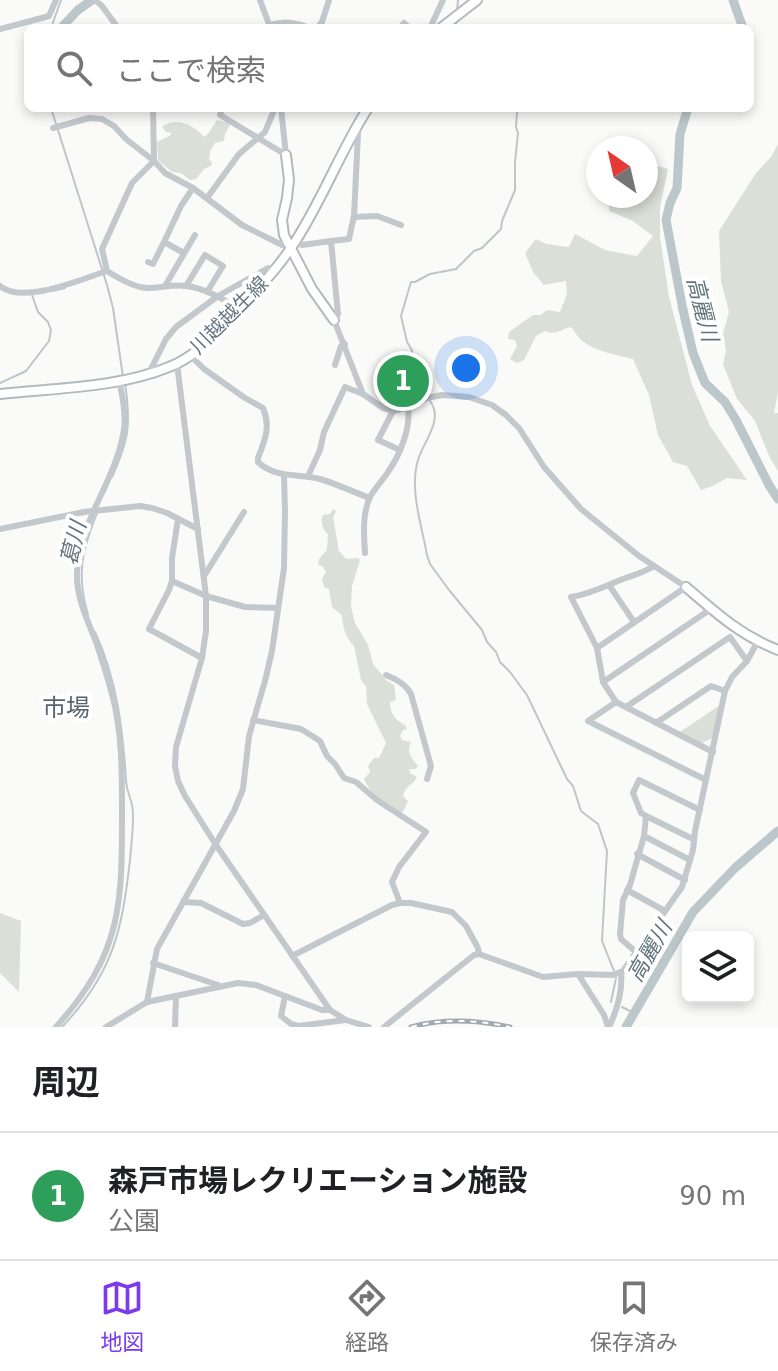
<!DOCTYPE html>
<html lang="ja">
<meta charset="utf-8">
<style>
:root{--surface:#fff;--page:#f2f2f2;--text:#202124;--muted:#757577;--line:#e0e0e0;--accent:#7c3aed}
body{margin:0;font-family:"DejaVu Sans","Noto Sans JP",sans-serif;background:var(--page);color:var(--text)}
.controls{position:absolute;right:24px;bottom:24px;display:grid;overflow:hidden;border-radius:12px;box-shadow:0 4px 12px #0003}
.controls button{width:72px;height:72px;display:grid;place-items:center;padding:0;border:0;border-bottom:2px solid var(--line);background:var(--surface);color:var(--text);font:40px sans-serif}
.compass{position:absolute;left:586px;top:136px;width:72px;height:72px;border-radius:50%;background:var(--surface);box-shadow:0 4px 12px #0003;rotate:326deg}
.you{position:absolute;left:466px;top:368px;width:28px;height:28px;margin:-20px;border:6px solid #fff;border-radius:50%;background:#1a73e8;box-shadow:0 0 0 12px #1a73e833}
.badge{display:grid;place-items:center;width:52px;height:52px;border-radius:50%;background:var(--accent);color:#fff;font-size:26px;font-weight:700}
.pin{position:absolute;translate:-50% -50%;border:4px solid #fff;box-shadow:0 2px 8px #0006}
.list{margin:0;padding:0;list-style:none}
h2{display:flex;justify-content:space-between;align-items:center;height:104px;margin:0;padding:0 32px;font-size:34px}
h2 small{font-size:26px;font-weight:400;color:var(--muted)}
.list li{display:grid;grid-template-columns:52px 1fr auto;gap:24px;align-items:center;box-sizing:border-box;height:128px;padding:0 32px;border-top:2px solid var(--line)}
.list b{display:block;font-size:30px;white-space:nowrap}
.list p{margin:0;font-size:26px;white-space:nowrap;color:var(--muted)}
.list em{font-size:26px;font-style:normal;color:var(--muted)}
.icon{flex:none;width:44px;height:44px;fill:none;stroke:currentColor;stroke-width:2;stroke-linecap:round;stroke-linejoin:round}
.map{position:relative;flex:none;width:778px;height:1027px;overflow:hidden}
.search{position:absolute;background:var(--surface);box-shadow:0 4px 12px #0003;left:24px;right:24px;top:24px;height:88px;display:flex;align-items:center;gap:20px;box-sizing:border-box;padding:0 28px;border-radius:12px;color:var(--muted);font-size:30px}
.sheet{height:232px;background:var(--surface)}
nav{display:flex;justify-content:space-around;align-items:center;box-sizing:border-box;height:112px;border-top:2px solid var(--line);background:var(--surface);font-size:22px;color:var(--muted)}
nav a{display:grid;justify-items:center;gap:4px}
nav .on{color:var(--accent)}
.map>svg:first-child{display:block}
.green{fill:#dadfd7}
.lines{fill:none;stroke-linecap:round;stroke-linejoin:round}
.stream{stroke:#bbc7cb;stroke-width:2}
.river{stroke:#bbc7cb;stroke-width:9}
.secondary-casing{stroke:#b3babf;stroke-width:12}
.street{stroke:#c3c8cc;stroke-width:6}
.secondary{stroke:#fff;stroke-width:8}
.rail-casing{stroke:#a2aab0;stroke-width:5}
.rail{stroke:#fff;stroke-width:2;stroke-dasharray:6;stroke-linecap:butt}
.labels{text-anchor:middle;stroke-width:8;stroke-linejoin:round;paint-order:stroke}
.street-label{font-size:20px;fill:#657683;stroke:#fff}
.water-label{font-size:22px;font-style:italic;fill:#60757c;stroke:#fff}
.quarter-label{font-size:24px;fill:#57646e;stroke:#fff}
</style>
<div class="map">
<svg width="778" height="1027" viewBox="0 0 778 1027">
<rect width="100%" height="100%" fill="#fafaf8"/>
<g class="green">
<path d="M 217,120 L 229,123 L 230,125 L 225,134 L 224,141 L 215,143 L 211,149 L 209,159 L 212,163 L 211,166 L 204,169 L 196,179 L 190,180 L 181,173 L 172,172 L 158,160 L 157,142 L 171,135 L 171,133 L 166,132 L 162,127 C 176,116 194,125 204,137 L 208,134 Z"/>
<polygon points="778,144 778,393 774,413 778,413 778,471 770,458 755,421 737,399 723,364 726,351 723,333 729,312 721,281 719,231 756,173 771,157"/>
<path d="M 655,165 L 668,169 L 660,207 L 660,237 L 669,297 L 692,385 L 710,426 L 747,480 L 727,478 L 713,486 L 701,490 L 687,466 L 673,462 L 658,435 L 649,395 L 633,359 C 612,353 584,351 573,329 L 569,327 C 560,331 555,335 545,331 L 536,336 L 524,360 L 517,363 L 510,359 L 517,346 L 515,340 L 508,339 L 509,332 L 533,315 L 541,315 L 547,310 L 560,312 L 567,294 L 566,281 L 544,285 L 533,272 L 525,253 L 536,239 L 546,244 L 569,247 L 575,234 L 605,250 L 637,256 L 653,236 L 633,221 L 609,211 L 609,196 L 646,196 L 646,170 Z"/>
<polygon points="395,358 409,358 412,402 399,407"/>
<path d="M 333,509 L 336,511 L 333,517 L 339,551 L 346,559 L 358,558 L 360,560 L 352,586 L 351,607 L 355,623 L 368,645 L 373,664 L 386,680 L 394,685 L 396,700 L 390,702 C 390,715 396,720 406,726 L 407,729 L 403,730 L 400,736 L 402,740 L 411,742 C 406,753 412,758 418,766 L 415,769 L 409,769 L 410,773 L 417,777 C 413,785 405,786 403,796 L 408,801 L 403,812 L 399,812 C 386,801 371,796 364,779 L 370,772 L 368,766 L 374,758 L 379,758 L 386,743 L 367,704 L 366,686 L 361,680 L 354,646 C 346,639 342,625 342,615 L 332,607 L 329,589 L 324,587 L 322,579 L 326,572 L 322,566 L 318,565 L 319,559 L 327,550 L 328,534 C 323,530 320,522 323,515 L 330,514 Z"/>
<polygon points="720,705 713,738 702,743 680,732"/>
<polygon points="0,913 21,921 19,992 0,973"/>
</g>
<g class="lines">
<g class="stream">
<polyline points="457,11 458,0"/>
<polyline points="51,28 61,0"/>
<polyline points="456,28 456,21"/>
<polyline points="51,108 107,285 113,308 123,377"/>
<polyline points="52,291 65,288"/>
<polyline points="0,383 26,371 49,341 51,330 48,322 38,312 32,295"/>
<polyline points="425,396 413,375 411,367 412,350 407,342 401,316 411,282 415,282 430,274 456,269 474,251 482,248 501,229 502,221 515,190 515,162 518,133 516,127 517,112 514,108"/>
<path d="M 430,401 C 444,420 424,440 418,460 C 409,490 422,526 427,555 L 430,564 L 449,590 L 482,630 L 487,642 L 496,652 L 500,662 L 510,672 L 527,695 L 567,779 L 573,786 L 581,811 L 598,824 L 607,851 L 602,941 L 614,971"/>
<path d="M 112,477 C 129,439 131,425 125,383"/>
<path d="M 88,615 C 76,575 82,550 97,513"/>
<polyline points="611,1002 616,978"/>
<polyline points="622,1007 634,1013"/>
<path d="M 62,1027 C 113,973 122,931 130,860 C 131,846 135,818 132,805 C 130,795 127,793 126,781 C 123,730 117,680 95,632"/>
</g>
<g class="river">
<polyline points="733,0 743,28"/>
<polyline points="61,28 78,10 92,0"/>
<polyline points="688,108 680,134 677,188 670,203 666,220 683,310 693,353 705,383 725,402 736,420 769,485 778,499"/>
<polyline points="626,1027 693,912 735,868 778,831"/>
</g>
<g class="secondary-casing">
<g id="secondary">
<polyline points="441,28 477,0"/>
<polyline points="286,155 289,180 287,198 282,220 284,235 312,289 334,320"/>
<path d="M 0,394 C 55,388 118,388 169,367 C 194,358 213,336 231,317 C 252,296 274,273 291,248 C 321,204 339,153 368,108"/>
<path d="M 686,587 C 716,613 740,635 778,650"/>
</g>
</g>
<g class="street">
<polyline points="95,0 102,6 118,28"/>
<polyline points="260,0 270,27"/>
<path d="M 270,25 C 284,21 295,22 309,28"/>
<polyline points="317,28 322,22 329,0"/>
<polyline points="400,28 404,23 410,28"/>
<polyline points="430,28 443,0"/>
<polyline points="0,29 49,16 56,0"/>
<polyline points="222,108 220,115 286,155"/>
<polyline points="281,108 286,155"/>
<polyline points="53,128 89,118 102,119 114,126 126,139 154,161 165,173 193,188 242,225 282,245"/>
<polyline points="207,198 239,154 265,132 275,108"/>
<polyline points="354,217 377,216 401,225"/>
<polyline points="331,241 349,239 354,216 358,133 353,131"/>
<polyline points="302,245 331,241 338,314 334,320 363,394 383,408 393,411 408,407 427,398 442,395 469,397 492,405 506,415 519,428 544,467 581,509 639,556 686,587 597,648"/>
<polyline points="184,253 164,242 181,206 193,188"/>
<polyline points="148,262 153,264 164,242"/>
<polyline points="107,271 102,249 132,183 154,161 153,108"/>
<path d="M 0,286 C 23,305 82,279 107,271 C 118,278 135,288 148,288 C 161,288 173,284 186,286 C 205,288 223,299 239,309"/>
<polyline points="165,286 195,235"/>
<polyline points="186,286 205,255 223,266 207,292"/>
<path d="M 190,355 L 204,369 L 245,398 L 263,408 C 271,426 265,440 258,458 L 258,462 C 276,479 299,473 320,479 C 337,484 353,492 370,498"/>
<polyline points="177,364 206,596 206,631 202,658 176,747 175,766 178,781 185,796 216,845 330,1010 346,1020 369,1027"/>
<polyline points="335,365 341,346 345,344"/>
<polyline points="148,375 166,339 176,327 218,296 268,268 273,271"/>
<polyline points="393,411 378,440 400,450"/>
<polyline points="308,476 320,450 324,432 345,387 363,394"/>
<polyline points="178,519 172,558 172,581 169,590 149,629 202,658"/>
<polyline points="0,529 84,512 140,506 152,508 167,513 198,529"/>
<path d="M 365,553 C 364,535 362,514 370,497 C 374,489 383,480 388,472 C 400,455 411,428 408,407"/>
<path d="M 654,566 C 643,573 634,575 623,579 C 605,586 590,594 571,597 L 597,648 L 603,682 L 616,702 L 713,752"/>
<polyline points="204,576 244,512"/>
<polyline points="172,581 206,596 245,607 277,608"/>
<polyline points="609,585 634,622"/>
<path d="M 386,675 C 396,679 406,684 411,694 L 431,766 L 427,779"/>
<polyline points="603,682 711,609"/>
<polyline points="616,702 588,721 706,780"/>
<polyline points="626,707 730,637 747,661"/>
<polyline points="253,720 301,729 320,741 327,756 335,764 344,778 356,782 377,800 426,832 399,867 392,882 400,903"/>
<polyline points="656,723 711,686 725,691"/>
<polyline points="646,816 693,839"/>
<polyline points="644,836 690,860"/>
<polyline points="637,854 685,880"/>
<polyline points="627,890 665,911"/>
<polyline points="183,902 201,903 243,924 250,923 264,915"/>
<polyline points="636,952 621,939 620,934 623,900 630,885 644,836 646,816 641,813 633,793 639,780 700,810"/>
<polyline points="292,956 392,905 400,903 411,903 452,912 466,926 478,948 479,954"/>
<polyline points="153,963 218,985"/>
<polyline points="578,974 604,1015 608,1027"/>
<polyline points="285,996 281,1016 291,1024 298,1026 346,1020"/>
<polyline points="147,1002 157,949 234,811 243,789 249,736 265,681 272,651 284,568 285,511 284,475"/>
<path d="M 56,1027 C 123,952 122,904 122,808 C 122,771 122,731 112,694 C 107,676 102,659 96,642 C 87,619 76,597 77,572 C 79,520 117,480 124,429 C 126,413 123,397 119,381"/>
<polyline points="106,1027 147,1002 238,983 256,985 322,1010 330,1010"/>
<polyline points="175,1027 176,996"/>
<polyline points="384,1027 474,955 479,954 543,977 578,974 613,975 623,971 682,887 693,850 695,831 725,691 732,677 747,661 758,641"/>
<path d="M 609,1027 C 617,1010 623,991 621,972"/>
</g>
<use href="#secondary" class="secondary"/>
<g class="rail-casing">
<path id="rail" d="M 411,1027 C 444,1018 477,1020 510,1027"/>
</g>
<use href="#rail" class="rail"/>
</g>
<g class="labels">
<g class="street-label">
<text transform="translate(229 315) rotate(-45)" y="7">川越越生線</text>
</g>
<g class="water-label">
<text transform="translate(703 309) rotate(76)" y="8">高麗川</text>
<text transform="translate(73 543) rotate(-76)" y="8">葛川</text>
<text transform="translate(649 951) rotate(-60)" y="8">高麗川</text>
</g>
<g class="quarter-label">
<text x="66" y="716">市場</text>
</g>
</g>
</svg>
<div class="controls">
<button><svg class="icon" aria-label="layers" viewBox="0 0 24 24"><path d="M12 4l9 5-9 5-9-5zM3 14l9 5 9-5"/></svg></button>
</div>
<svg class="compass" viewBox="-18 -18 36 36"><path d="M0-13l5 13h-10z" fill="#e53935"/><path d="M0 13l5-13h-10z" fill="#757577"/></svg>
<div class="you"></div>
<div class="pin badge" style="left:403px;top:381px;background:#2e9e5b">1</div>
<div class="search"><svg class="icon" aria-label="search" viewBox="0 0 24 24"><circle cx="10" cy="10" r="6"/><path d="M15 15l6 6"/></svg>ここで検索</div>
</div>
<section class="sheet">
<h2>周辺<small></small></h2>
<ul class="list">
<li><span class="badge" style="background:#2e9e5b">1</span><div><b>森戸市場レクリエーション施設</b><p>公園</p></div><em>90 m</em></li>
</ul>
</section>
<nav>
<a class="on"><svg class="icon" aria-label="map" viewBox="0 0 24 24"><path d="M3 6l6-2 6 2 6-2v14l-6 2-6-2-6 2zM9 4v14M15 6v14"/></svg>地図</a>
<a><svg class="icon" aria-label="directions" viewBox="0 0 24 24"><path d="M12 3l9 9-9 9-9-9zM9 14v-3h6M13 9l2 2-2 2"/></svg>経路</a>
<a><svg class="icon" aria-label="saved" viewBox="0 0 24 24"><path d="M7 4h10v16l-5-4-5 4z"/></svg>保存済み</a>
</nav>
